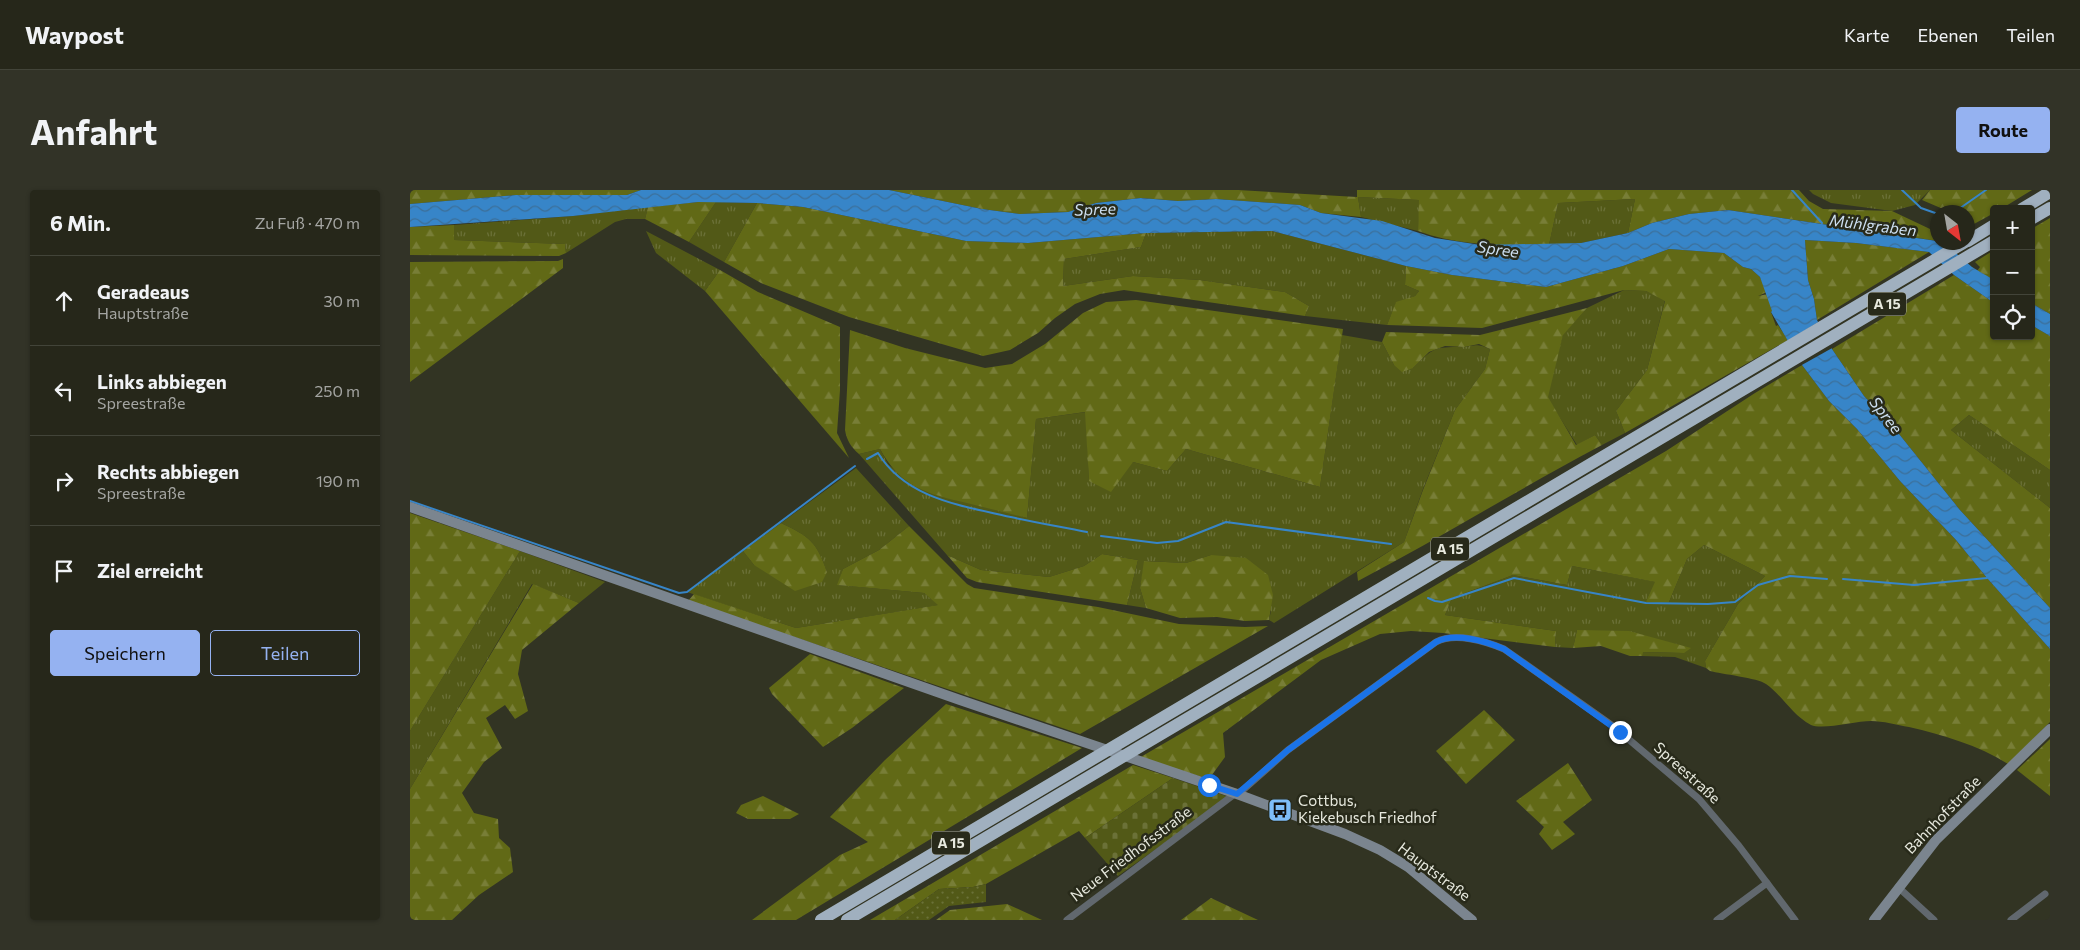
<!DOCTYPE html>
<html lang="de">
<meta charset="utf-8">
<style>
:root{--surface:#26271a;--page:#323327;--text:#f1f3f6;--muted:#a4a5a2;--line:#424439;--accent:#95b2f1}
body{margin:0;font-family:Commissioner,sans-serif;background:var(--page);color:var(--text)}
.controls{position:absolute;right:15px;top:15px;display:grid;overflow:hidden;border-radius:5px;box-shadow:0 1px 4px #0004}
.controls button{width:45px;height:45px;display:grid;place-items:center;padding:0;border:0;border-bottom:1px solid var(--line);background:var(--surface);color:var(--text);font:25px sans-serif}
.compass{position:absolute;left:1520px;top:15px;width:45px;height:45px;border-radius:50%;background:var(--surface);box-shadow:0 1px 4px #0004;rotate:149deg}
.stop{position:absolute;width:15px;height:15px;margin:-11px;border:4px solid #1a73e8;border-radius:50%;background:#fff}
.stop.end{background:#1a73e8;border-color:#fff;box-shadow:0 1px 5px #0008}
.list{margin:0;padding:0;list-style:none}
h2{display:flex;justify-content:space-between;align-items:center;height:65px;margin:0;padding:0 20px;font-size:21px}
h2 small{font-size:16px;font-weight:400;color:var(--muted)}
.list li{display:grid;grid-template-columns:32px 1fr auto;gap:15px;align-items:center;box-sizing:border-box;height:90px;padding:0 20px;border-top:1px solid var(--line)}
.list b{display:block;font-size:19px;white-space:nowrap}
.list p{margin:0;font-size:16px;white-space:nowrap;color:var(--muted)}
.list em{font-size:16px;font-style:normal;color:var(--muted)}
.actions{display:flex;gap:10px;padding:15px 20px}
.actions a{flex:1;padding:11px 0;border:1px solid var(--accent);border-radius:5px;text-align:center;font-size:18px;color:var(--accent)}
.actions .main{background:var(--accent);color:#111}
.icon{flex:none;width:28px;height:28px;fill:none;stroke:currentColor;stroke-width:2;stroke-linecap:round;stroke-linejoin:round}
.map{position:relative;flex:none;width:1640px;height:730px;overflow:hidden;border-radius:5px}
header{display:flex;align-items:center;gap:30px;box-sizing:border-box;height:70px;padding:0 25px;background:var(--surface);border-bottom:1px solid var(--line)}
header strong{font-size:24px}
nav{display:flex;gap:28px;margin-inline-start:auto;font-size:18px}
.intro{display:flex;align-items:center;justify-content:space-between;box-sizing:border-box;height:120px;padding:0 30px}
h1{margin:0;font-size:35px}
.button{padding:12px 22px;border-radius:5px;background:var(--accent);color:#111;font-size:18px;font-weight:700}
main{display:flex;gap:30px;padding:0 30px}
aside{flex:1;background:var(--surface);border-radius:5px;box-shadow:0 1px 4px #0004}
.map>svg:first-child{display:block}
.grass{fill:url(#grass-tufts)}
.forest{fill:url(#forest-firs)}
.cemetery{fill:url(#cemetery-stones)}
.garden{fill:url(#garden-dots)}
.water{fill:url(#water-waves)}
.pier{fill:#323423}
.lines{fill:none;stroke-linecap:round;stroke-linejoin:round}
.stream{stroke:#3785c8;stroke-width:2}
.street{stroke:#61686e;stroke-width:7}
.secondary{stroke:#7b858f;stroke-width:10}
.highway{stroke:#a0b0bf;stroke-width:12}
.route{stroke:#1a73e8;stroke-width:6}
.labels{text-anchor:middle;stroke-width:5;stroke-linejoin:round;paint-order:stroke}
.shield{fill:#282a1a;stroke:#aeb0a3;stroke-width:1}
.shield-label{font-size:14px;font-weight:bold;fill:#e7e9de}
.street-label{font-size:15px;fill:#e7e9de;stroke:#282a1a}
.poi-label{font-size:15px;fill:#e7e9de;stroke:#282a1a;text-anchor:start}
.water-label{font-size:16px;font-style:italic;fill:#cddff1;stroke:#282a1a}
</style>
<header>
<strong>Waypost</strong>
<nav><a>Karte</a><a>Ebenen</a><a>Teilen</a></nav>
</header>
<div class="intro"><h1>Anfahrt</h1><a class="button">Route</a></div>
<main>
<aside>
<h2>6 Min.<small>Zu Fuß · 470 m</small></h2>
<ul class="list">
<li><svg class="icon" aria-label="ahead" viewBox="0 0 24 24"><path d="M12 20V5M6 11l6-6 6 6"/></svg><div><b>Geradeaus</b><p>Hauptstraße</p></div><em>30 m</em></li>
<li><svg class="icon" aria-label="left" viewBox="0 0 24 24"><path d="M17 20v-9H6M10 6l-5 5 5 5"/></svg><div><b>Links abbiegen</b><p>Spreestraße</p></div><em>250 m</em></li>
<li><svg class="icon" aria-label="right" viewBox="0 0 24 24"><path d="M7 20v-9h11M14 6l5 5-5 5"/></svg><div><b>Rechts abbiegen</b><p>Spreestraße</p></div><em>190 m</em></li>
<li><svg class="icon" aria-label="arrive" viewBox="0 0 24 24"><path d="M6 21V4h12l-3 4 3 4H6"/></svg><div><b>Ziel erreicht</b></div></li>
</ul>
<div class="actions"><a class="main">Speichern</a><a>Teilen</a></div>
</aside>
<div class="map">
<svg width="1640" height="730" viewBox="0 0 1640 730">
<defs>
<pattern id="grass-tufts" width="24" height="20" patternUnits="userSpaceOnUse" patternTransform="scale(1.25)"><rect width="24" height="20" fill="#525917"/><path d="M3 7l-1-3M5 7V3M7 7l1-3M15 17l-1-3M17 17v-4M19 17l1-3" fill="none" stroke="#6b7138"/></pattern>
<pattern id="forest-firs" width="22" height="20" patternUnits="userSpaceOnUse" patternTransform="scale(1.25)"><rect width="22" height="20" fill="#616916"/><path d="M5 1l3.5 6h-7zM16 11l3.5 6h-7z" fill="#787e37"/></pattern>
<pattern id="cemetery-stones" width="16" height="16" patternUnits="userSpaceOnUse" patternTransform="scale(1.25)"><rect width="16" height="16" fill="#525917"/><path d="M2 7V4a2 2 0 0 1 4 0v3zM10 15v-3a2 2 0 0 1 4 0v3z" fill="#6b7138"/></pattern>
<pattern id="garden-dots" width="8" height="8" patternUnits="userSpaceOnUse" patternTransform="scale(1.25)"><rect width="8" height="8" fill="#525917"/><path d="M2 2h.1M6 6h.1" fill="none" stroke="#6b7138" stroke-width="1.8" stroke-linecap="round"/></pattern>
<pattern id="water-waves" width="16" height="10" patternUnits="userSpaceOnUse" patternTransform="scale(1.25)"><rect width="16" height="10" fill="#3785c8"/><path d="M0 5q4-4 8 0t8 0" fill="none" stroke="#3c6f99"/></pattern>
</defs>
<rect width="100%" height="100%" fill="#323423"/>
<g class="grass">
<polygon points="1399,0 1520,0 1505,15 1482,21 1421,13 1403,4"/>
<polygon points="948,7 1010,10 1008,41 951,27"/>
<polygon points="1225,9 1218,43 1171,53 1139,55 1148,13"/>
<polygon points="306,12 347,13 314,72 279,52"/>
<polygon points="238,17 235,29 216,29 205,32 156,63 155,54 44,50 44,35 163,26"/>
<polygon points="236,41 310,80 295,101 246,63"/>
<polygon points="862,41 996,76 995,95 1009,101 1005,106 986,113 977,135 895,126 899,116 875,102 790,90 723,86 653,96 654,69 731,57 736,43"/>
<polygon points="1214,100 1236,101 1255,110 1237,180 1206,221 1215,243 1192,255 1185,245 1167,255 1137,207 1153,144 1177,118"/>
<path d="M 932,145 L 972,152 L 984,175 L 1003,178 C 1023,158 1024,157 1052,157 C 1066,156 1066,153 1080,159 L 1075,179 L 1045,220 L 1013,299 L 994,352 L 864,433 L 859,430 L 861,421 L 801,365 L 776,373 L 735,371 L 730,398 L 736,418 L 717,415 L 728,370 L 692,364 L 674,376 L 639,387 L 571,380 L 537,365 L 449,264 L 470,259 L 478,274 L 497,291 L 617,328 L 626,229 L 676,222 L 679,291 L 723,272 L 757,281 L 776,259 L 910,297 Z"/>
<polygon points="1559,225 1640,280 1640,318 1541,240"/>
<path d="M 446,278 L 499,336 L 469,360 L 433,379 L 428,395 L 514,403 L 529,415 L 386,438 L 277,402 L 333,361 L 344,375 L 417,382 C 406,351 400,347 371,333 Z"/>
<polygon points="1294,355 1355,386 1328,414 1295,471 1296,478 1265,467 1232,466 1232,462 1274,463 1167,440 1163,458 1145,457 1146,441 1035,425 1042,408 1103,385 1157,395 1162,376 1246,392 1259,412 1277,369"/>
<polygon points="110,361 195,392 169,413 122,394 0,599 0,541"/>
</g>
<g class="forest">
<polygon points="0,0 231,0 217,5 106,5 0,14"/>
<path d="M 479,0 L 828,0 L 947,7 L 947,0 L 1389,0 L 1399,11 L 1413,19 L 1482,21 L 1520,39 L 1527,41 L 1528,51 L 1318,20 L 1279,24 L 1242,33 L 1218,43 L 1225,9 L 1148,13 L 1139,55 C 1095,55 1050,57 1008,41 L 1009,10 L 948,7 L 951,27 L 911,23 L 890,15 L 806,9 L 768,11 L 731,8 L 686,13 L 658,22 L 610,24 L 572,19 Z"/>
<polygon points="1520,0 1622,0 1591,19 1584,19 1584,23 1564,34 1558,31 1558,22 1540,22 1512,10"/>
<polygon points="288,12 306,12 279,52 235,29 238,17"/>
<polygon points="347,13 393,17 556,51 618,53 736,43 731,57 654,69 653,96 723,86 790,90 875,102 899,116 895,126 714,100 690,104 665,114 645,128 628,143 600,160 573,166 439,127 351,93 314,72"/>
<polygon points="1640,28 1640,124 1621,113 1621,39"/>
<polygon points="44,35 44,50 155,54 156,63 149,66 0,65 0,37"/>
<polygon points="1395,50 1446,53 1519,62 1407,130 1404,109 1398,90"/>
<polygon points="1259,59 1314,63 1333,77 1341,79 1350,87 1357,102 1348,106 1358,104 1363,121 1361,122 1366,136 1368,135 1378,150 1215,243 1206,221 1237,180 1255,111 1236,101 1214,100 1072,138 977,135 986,112 1005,106 1009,101 995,95 996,76 1042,85 1136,97 1213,76"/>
<polygon points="1584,60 1584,90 1567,81 1570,77 1565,72"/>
<polygon points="153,69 153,78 0,192 0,72 148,71"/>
<polygon points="310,80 348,102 430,137 430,200 427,243 439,268 295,101"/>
<polygon points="1544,85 1584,113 1584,146 1621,146 1621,135 1640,146 1640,280 1559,225 1541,240 1640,318 1640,418 1550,320 1481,234 1454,206 1422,159"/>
<path d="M 726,110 L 933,139 L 910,297 L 776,259 L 757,281 L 723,272 L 701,302 L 679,291 L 675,222 L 626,229 L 617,328 C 597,323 577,318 557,313 C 518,304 490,297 470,259 L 449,264 C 441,257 437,251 435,240 L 440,140 L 495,158 L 575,178 L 602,174 L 635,154 L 673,123 L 696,112 Z"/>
<path d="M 1177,118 L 1153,145 L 1138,207 L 1166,255 L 1185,245 L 1192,255 C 1109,299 1030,348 948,391 L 947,382 L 994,352 L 1013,300 L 1045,220 L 1075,179 L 1080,159 L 1069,154 L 1054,157 L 1035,156 L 1019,162 L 1003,178 L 992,182 L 984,175 L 972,152 L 976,142 L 1070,145 Z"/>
<path d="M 1392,175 L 1419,211 L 1447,239 L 1490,291 L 1546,350 L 1577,388 L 1640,459 L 1640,532 L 1598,574 C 1568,555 1533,545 1499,537 C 1487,535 1473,531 1461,531 C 1446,531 1413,540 1401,535 C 1382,525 1372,505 1356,494 C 1348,488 1311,484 1300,481 L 1296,478 L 1295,471 L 1328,414 L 1355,386 L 1294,355 L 1277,369 L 1259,412 L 1236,412 L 1245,392 L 1162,376 L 1157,395 L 1103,385 L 1042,408 L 1035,425 L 1146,441 L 1145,457 L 1033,443 L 1001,441 L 970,444 L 911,470 L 813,543 L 815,567 L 799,589 L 729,568 L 1256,261 L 1345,203 Z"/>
<polygon points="0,323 110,361 0,541"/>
<path d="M 371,333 C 400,347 406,351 417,382 L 412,392 L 385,401 L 344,375 L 333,361 Z"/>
<polygon points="499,336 557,394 564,398 688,417 769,434 835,437 858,436 670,544 278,411 284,404 386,438 528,415 514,403 427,395 433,379 469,360"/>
<polygon points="692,364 728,370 717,415 567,392 557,388 537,365 571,380 639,387 674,376"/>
<polygon points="801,365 836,368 858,385 863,405 859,430 835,431 807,427 770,428 736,418 730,398 734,371 776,373"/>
<polygon points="123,394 169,413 112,460 108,484 118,521 105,529 95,515 76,528 92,558 74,572 52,603 64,623 88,629 89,648 100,658 103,682 69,705 42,730 0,730 0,599"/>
<polygon points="1167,440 1219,441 1281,458 1274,463 1233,462 1232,466 1220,466 1191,456 1163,458"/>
<polygon points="400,464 494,498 442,538 413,557 362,504 359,498"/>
<polygon points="536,514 672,558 386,730 342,730 430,665 458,652 420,627 475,570"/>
<polygon points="1074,520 1105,550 1056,594 1026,561"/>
<polygon points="1640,549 1640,606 1607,580"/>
<polygon points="1158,573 1182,610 1153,632 1165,644 1142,660 1129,644 1134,637 1106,611"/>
<polygon points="723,575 763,588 675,648 669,641 576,694 563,697 529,699 485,730 460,730"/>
<polygon points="353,606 389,624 380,629 338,629 326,623 331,615"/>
<polygon points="801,708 848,730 771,730"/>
<polygon points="597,714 632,730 526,730 540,720"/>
</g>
<polygon class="cemetery" points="763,588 819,607 708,686 675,648"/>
<polygon class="garden" points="576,694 576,712 539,716 519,730 485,730 529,699 563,697"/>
<g class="water">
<polygon points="231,0 479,0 572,19 610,24 658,22 686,13 731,8 768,11 806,9 890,15 911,23 972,31 1025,48 1071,55 1171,53 1218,43 1242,33 1279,24 1318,20 1527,51 1528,52 1534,53 1562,77 1584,90 1584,113 1544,85 1519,62 1446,53 1395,50 1398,90 1404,109 1407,130 1422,159 1454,206 1481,234 1550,320 1640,418 1640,459 1577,388 1546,350 1490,291 1447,239 1419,211 1392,175 1361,122 1362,121 1350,87 1341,79 1333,77 1314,63 1259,59 1213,76 1136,97 1042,85 996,76 862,41 736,43 618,53 556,51 393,17 347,13 288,12 163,26 0,37 0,14 106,5 217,5"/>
<polygon points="1621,113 1640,124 1640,146 1621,135"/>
</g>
<polygon class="pier" points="1410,131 1424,157 1390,176 1376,152"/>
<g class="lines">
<g class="stream">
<polyline points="1382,0 1412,33"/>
<polyline points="1492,0 1511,18 1528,24"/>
<polyline points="1536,22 1546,21 1576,0"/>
<path d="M 457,269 L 468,263 C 494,305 542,314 587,324 C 617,331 647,336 677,342"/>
<polyline points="0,311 269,403 277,402 445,276"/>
<polyline points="691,346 747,353 768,351 816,332 981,354"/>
<polyline points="1433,389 1504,395 1577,388"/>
<polyline points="1018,408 1025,411 1032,412 1104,388 1236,413 1298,414 1325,412 1348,395 1380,386 1417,389"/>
</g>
<g class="street">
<polyline points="1488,697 1524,730"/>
<path d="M 657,730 L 822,606 L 833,600 L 878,560 L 1026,452 C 1045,442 1075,451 1094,459 L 1203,536 L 1289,609 L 1329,656 L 1385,730"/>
<polyline points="1307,730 1357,693"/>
<polyline points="1601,730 1635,704"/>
</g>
<g class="secondary">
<polyline points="0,317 550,510 827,604 935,644 970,660 998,677 1062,730"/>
<polyline points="1464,730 1526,650 1640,539"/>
</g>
<g class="highway">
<polyline points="1612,19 1640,2"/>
<polyline points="1621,29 1640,18"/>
<polyline points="1558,51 1584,35"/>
<polyline points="411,730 1555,52"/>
<polyline points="437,730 1584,51"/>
</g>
</g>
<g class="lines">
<path class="route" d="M 799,595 L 827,604 L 878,560 L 1026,452 C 1045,442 1075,451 1094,459 L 1210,542"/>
</g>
<defs>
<g id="bus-square" transform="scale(1.25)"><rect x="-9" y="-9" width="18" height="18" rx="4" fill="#7ebdf9" stroke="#282a1a"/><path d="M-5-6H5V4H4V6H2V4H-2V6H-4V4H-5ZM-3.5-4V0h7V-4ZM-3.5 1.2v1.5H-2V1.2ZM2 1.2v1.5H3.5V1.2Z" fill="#111"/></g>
</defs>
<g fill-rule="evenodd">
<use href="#bus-square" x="870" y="620"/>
</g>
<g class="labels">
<g class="shield">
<rect x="1458" y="102.5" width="38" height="23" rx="4"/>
<rect x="1021" y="347.5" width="38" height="23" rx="4"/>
<rect x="522" y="641.5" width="38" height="23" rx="4"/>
</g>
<g class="shield-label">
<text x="1477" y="119">A 15</text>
<text x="1040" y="364">A 15</text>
<text x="541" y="658">A 15</text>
</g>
<g class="street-label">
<text transform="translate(1277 583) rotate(42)" y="5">Spreestraße</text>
<text transform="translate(1533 625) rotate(-46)" y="5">Bahnhofstraße</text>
<text transform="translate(721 664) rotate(-37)" y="5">Neue Friedhofsstraße</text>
<text transform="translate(1024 682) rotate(37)" y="5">Hauptstraße</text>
</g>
<g class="poi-label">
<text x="888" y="616">Cottbus,<tspan x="888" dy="17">Kiekebusch Friedhof</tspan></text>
</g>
<g class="water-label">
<text transform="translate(685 19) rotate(-2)" y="6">Spree</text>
<text transform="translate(1463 35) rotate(7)" y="6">Mühlgraben</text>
<text transform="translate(1088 59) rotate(8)" y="6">Spree</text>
<text transform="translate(1476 225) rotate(52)" y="6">Spree</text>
</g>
</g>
</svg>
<div class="controls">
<button>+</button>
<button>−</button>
<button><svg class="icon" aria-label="locate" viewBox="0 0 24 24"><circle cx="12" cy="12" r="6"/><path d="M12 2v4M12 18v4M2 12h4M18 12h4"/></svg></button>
</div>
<svg class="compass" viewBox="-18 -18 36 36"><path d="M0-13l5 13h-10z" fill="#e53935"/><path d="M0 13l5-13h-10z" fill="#a4a5a2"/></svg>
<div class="stop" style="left:799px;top:595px"></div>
<div class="stop end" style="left:1210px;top:542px"></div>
</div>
</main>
